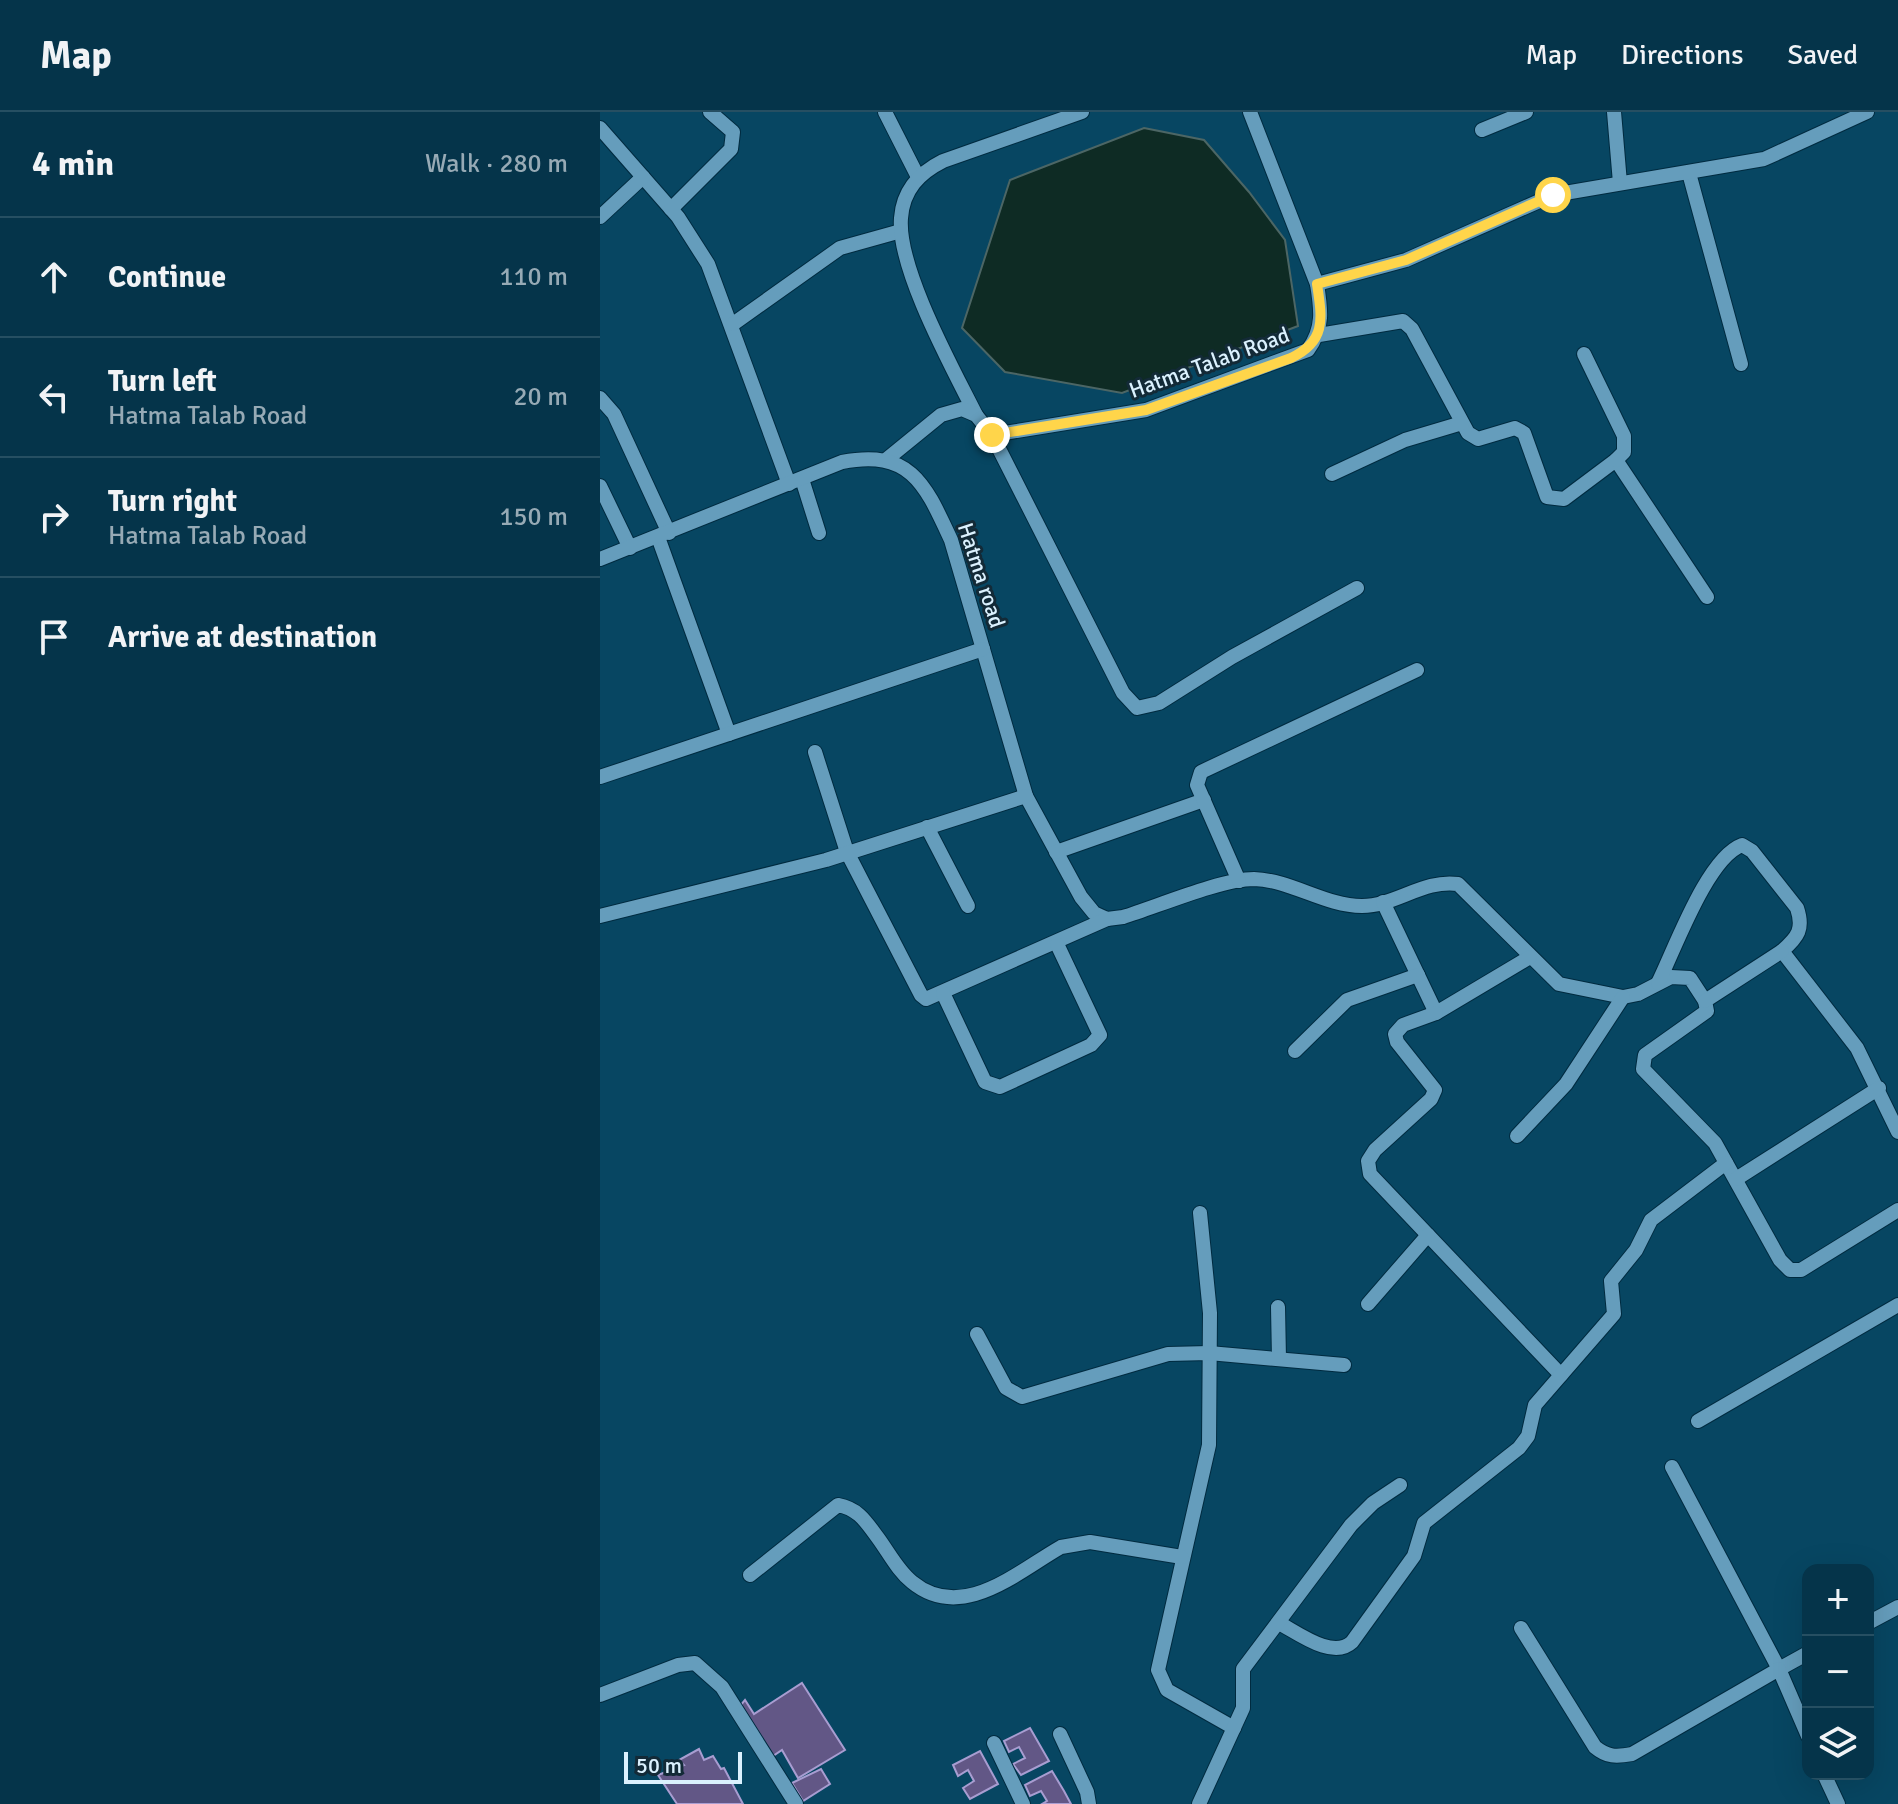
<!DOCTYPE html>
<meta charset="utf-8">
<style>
:root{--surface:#05344a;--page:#133f54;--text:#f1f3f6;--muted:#97aab5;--line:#264f62}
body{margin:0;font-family:Signika,sans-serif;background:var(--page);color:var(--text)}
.controls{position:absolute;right:24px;bottom:24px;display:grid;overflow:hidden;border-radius:16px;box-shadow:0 8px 32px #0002}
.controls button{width:72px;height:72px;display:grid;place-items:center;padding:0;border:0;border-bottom:2px solid var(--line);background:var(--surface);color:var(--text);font:40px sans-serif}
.scale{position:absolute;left:24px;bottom:20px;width:118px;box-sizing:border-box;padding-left:8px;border:4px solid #dbf1fe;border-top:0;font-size:22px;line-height:28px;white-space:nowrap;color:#dbf1fe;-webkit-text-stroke:6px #132a37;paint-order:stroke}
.stop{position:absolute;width:24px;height:24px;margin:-18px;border:6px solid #ffd54a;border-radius:50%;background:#fff}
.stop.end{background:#ffd54a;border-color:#fff;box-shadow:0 2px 8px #0008}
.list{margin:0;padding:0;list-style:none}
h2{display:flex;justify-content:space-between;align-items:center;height:104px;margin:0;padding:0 32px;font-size:34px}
h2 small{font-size:26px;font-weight:400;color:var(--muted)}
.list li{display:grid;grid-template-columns:52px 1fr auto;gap:24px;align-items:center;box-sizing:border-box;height:120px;padding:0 32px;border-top:2px solid var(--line)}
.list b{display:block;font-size:30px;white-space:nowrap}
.list p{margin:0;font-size:26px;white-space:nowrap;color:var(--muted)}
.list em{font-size:26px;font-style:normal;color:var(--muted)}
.icon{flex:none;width:44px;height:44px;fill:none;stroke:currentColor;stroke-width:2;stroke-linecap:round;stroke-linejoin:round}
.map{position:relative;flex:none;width:1298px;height:1692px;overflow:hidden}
header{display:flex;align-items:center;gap:48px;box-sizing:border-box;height:112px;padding:0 40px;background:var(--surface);border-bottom:2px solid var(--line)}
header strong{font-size:38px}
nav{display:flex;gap:44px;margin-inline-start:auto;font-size:28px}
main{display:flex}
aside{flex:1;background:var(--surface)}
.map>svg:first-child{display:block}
.water{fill:#0e2b24;stroke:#4c6665;stroke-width:2}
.building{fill:#625786;stroke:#a89dd1;stroke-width:2}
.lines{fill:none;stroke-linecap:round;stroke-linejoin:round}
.street-casing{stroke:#002b40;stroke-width:16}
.street{stroke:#659dbc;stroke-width:14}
.route{stroke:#ffd54a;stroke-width:10}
.labels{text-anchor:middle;stroke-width:6;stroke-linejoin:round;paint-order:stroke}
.street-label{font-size:22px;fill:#dbf1fe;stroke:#132a37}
</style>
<header>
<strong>Map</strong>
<nav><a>Map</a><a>Directions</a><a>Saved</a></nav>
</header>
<main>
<aside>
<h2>4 min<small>Walk · 280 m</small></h2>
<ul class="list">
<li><svg class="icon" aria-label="ahead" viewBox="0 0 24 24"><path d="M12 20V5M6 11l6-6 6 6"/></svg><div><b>Continue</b></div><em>110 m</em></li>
<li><svg class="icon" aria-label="left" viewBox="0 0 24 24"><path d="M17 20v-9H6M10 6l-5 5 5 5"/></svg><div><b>Turn left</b><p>Hatma Talab Road</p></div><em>20 m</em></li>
<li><svg class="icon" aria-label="right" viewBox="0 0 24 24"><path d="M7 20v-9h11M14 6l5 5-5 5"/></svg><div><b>Turn right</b><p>Hatma Talab Road</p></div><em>150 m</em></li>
<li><svg class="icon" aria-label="arrive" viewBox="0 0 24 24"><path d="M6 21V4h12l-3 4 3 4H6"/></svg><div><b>Arrive at destination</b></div></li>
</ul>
</aside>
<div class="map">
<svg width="1298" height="1692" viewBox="0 0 1298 1692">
<rect width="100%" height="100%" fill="#074662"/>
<polygon class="water" points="544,16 604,28 649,80 685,128 698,214 522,281 405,260 362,216 410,68"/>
<g class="building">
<polygon points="202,1571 245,1638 198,1666 182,1638 170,1646 139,1595 145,1588 154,1602"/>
<polygon points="430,1616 449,1649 421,1663 413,1652 425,1646 419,1635 409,1640 404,1629"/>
<polygon points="99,1637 104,1648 113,1644 121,1657 124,1656 143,1692 77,1692 58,1663 84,1653 79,1648"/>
<polygon points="380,1639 398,1672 370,1687 363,1676 374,1669 368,1658 358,1664 353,1653"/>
<polygon points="221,1657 230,1672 203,1689 192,1671"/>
<polygon points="452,1659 464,1679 471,1692 442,1692 447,1689 441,1679 430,1684 425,1673"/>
</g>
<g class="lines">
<g class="street-casing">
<g id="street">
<polyline points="285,0 318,65"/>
<polyline points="1014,0 1020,71"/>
<polyline points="0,16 78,105 108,152 189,372"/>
<polyline points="882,18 926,0"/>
<polyline points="1089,61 1141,252"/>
<polyline points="71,97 131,37 133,20 110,0"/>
<polyline points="0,105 43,65"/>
<polyline points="717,172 806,148 953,83 1164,47 1267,0"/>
<polyline points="133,212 240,136 301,119"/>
<polyline points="719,223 803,209 812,217 868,321 878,327 915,316 924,321 947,385 964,387 1016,348 1107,485"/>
<polyline points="984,242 1024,324 1024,340 1016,348"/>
<polyline points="0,286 14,302 69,421"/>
<path d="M 376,303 C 353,257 297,156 301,106 C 303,78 319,61 343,49 L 482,0"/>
<polyline points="392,323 523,581 537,596 559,591 632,545 757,476"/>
<path d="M 287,347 L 341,303 L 362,297 L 376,303 L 392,323 L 546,298 L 708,238 C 724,216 721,197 717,172 L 650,0"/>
<polyline points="732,362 805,328 862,311"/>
<polyline points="202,367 219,421"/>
<polyline points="0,374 30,436"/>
<polyline points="58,425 129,622"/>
<path d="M 0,447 L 242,350 C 311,337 325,372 351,428 L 426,684 L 481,785 L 494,801 L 507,807 L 523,805 C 556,795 621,767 654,767 C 691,768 725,794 762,794 C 795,794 824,767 858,772 L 959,872 L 1023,885 L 1038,882 L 1071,865 L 1090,866 L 1105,889 L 1107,899 L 1045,943 L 1043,957 L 1115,1031 L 1180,1148 L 1190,1158 L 1201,1158 L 1298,1098"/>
<polyline points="215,640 247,740 321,883 326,887 507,807"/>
<polyline points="0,665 383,537"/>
<polyline points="327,715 368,794"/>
<polyline points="456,740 604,688"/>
<polyline points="639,769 597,673 601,660 817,558"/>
<polyline points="783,790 836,901 930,845"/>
<polyline points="0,804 226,748 426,684"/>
<path d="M 1058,871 C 1075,837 1107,746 1142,733 L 1152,739 L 1197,796 C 1204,817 1198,825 1182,839 L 1257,936 L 1298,1020"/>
<polyline points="343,881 385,970 400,975 491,933 500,923 457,832"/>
<polyline points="1105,889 1182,839"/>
<polyline points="836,901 803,913 795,922 797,930 835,978 831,987 775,1038 768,1049 770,1062 961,1263"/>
<polyline points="695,939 747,888 818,863"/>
<polyline points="917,1024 966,972 1023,885"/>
<polyline points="1136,1067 1279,976"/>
<polyline points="600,1101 610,1201 609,1333 558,1558 567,1578 634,1616"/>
<polyline points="768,1192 828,1123"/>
<polyline points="678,1195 679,1247"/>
<polyline points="377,1222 406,1276 422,1285 568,1242 609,1241 744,1253"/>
<polyline points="1098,1309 1298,1193"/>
<polyline points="1072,1355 1179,1557 1208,1541"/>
<path d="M 150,1463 L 238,1393 C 259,1397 266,1410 278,1426 C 289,1441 298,1459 312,1470 C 362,1511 417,1460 461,1435 L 490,1430 L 582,1445"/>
<path d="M 679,1511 C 698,1521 733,1548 752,1530 L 814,1444 L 824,1411 L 919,1336 L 928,1324 L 935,1293 L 1014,1202 L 1011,1169 L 1036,1138 L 1051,1108 L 1126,1051"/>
<polyline points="1268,1511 1298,1495"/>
<path d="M 921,1516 L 995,1635 C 1007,1645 1016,1645 1032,1642 L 1179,1557 L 1208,1624"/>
<polyline points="0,1583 78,1553 95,1551 122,1575 196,1692"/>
<polyline points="460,1622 487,1680 489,1692"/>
<polyline points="394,1631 423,1692"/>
<polyline points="1224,1662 1238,1692"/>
<polyline points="599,1692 643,1596 643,1557 751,1413 773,1391 800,1373"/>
</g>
</g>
<use href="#street" class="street"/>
</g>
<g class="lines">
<path class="route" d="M 392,323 L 546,298 L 691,246 C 727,229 722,206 717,172 L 806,148 L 953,83"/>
</g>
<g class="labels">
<g class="street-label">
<text transform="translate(609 250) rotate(-20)" y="8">Hatma Talab Road</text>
<text transform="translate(382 463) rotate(72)" y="8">Hatma road</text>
</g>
</g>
</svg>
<div class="controls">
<button>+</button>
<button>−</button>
<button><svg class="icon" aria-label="layers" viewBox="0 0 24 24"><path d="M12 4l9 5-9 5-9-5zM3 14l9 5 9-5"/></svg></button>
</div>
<div class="scale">50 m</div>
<div class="stop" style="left:953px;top:83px"></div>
<div class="stop end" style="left:392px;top:323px"></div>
</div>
</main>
